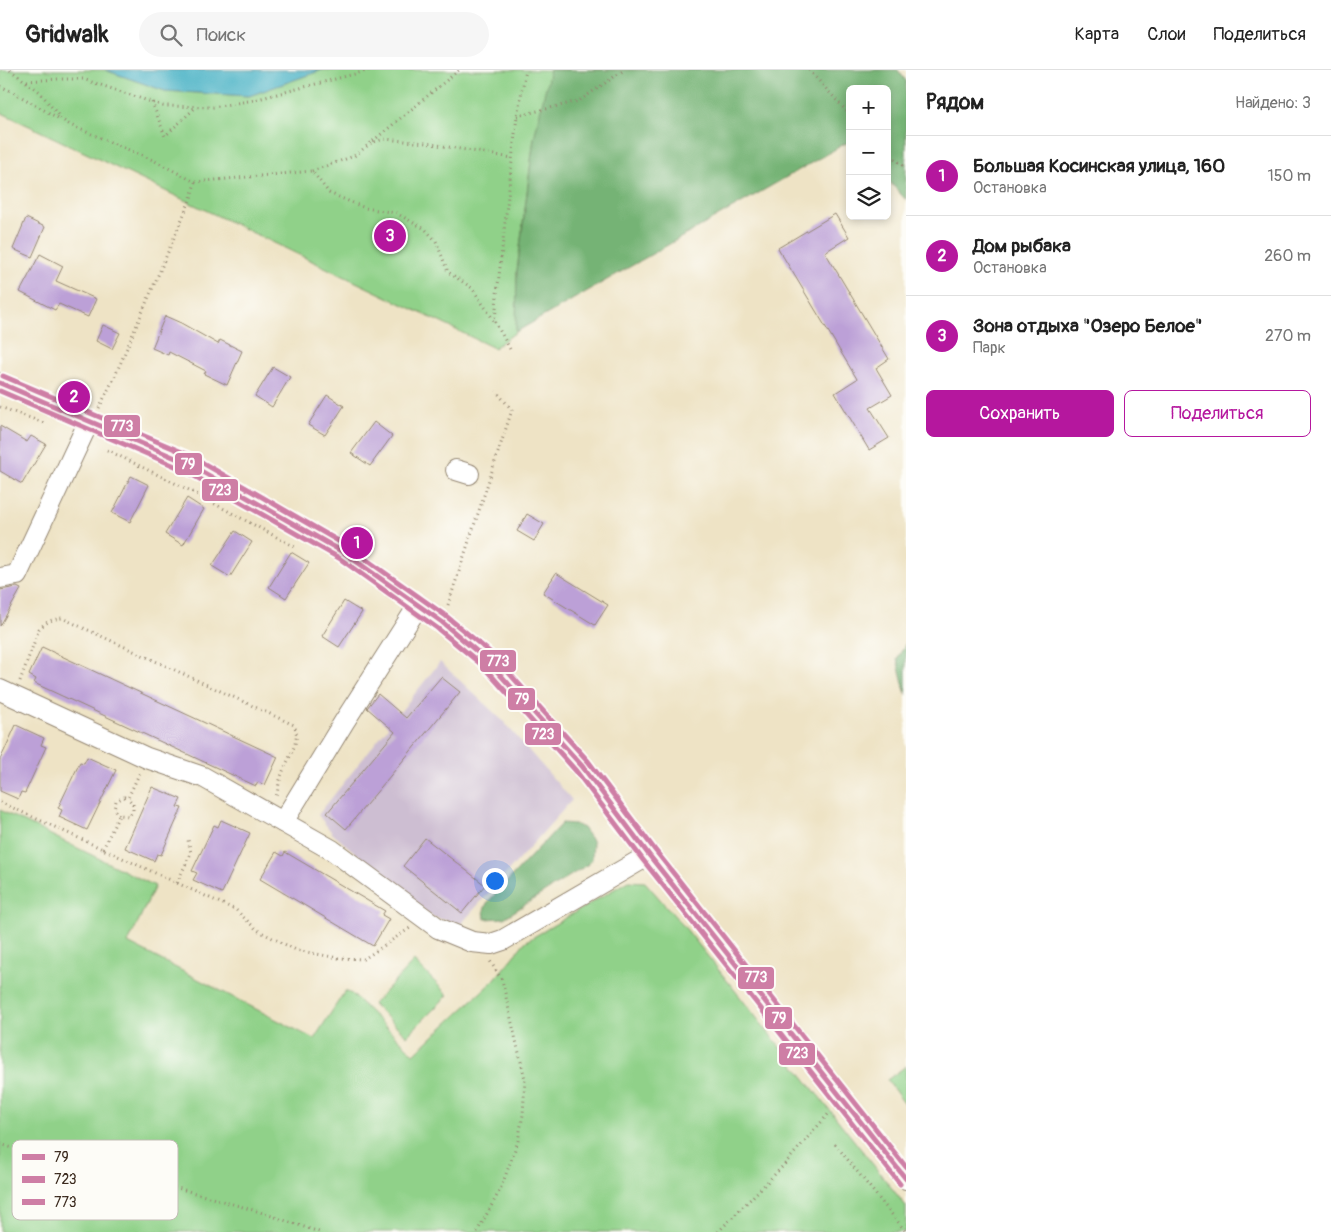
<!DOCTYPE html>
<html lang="ru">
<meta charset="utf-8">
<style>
:root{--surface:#fff;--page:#f6f6f6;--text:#222;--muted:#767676;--line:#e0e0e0;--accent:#b5179e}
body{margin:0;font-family:Pangolin,sans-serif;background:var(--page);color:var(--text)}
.controls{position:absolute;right:15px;top:15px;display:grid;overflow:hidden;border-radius:8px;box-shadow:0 2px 8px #0003}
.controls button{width:45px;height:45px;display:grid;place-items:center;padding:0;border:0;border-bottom:1px solid var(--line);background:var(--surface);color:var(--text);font:25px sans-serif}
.you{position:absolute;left:494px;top:810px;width:18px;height:18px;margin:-12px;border:4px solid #fff;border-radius:50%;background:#1a73e8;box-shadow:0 0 0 8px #1a73e833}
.badge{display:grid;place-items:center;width:32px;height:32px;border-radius:50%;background:var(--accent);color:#fff;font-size:16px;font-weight:700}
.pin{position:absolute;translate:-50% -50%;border:2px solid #fff;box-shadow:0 1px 5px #0006}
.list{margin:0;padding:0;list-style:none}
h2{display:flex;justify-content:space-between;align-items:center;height:65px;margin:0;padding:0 20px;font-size:21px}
h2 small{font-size:16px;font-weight:400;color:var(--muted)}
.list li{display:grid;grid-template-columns:32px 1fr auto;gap:15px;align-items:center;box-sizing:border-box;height:80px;padding:0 20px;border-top:1px solid var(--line)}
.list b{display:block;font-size:19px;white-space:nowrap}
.list p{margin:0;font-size:16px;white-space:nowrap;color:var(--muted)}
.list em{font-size:16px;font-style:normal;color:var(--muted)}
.actions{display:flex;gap:10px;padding:15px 20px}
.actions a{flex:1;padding:11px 0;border:1px solid var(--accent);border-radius:8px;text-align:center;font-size:18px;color:var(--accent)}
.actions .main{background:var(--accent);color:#fff}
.icon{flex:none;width:28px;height:28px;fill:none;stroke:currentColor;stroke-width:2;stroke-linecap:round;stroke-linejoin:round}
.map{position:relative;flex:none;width:906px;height:1162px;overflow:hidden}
header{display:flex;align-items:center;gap:30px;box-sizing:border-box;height:70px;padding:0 25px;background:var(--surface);border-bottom:1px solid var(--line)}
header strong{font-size:24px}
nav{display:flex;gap:28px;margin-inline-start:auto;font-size:18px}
.search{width:350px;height:45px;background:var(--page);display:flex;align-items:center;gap:12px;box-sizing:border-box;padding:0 18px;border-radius:28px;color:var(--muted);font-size:19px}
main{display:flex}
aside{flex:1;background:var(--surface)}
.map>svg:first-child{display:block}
.industrial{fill:#cdbed2}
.green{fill:#90d189;stroke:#667e54}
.forest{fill:#74b375;stroke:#586e4a}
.water{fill:#48b2c6;stroke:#426e72}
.building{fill:#bca0d7}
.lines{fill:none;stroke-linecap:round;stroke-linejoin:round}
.minor-casing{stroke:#948672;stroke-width:22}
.path{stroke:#948672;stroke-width:3;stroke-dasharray:1 4;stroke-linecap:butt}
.minor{stroke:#fff;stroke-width:20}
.bus-1-casing{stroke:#fdfcf7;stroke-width:9}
.bus-2-casing{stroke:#fdfcf7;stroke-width:9}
.bus-3-casing{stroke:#fdfcf7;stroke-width:9}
.bus-1{stroke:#ce7ea5;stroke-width:5}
.bus-2{stroke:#ce7ea5;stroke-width:5}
.bus-3{stroke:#ce7ea5;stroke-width:5}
.key{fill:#fdfcf7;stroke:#c3bdb6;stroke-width:1}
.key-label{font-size:14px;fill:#3b2a1e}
.line-badge{stroke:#fdfcf7;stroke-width:2}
.badge-label{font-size:14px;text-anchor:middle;font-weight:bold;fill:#fff}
</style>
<header>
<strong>Gridwalk</strong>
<div class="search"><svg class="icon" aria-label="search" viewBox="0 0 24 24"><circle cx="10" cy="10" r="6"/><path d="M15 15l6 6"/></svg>Поиск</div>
<nav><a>Карта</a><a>Слои</a><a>Поделиться</a></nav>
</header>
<main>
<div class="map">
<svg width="906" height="1162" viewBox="0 0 906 1162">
<rect width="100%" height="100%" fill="#fdfcf7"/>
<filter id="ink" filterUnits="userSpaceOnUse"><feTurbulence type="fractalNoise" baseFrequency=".02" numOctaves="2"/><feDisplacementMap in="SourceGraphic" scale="10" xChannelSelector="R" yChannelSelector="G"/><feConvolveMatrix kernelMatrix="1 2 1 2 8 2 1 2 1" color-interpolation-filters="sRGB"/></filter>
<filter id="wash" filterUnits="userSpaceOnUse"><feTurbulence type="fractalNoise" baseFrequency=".0096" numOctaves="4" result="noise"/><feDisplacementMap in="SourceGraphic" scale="20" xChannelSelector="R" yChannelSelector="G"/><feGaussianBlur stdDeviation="1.12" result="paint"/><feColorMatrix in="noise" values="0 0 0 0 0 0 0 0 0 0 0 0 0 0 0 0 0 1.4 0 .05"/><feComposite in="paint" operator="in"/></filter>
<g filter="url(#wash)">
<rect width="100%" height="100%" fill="#eee3c5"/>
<polygon class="industrial" points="440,592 503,651 572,730 461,854 432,847 333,764 318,745"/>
<g class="green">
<polygon points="0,0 105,0 165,21 249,26 322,0 651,0 534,68 517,201 516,262 494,278 0,42"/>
<polygon points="0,740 155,816 128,873 314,969 345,921 352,924 414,984 494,910 525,872 628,811 645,812 687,860 906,1136 906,1162 0,1162"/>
<polygon points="414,891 448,925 407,966 373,934"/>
<polygon points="906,996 906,1036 887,1010"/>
</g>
<g class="forest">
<polygon points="550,0 898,0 906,11 906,130 887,109 887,19 850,19 850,75 846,73 516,262 517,201 534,68"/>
<polygon points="906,573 906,625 897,589"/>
<polygon points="562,753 575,754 583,758 593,772 592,789 587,795 504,848 485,849 484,840 487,833"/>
</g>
<polygon class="water" points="105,0 322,0 249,26 165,21"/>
<g id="blocks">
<g class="building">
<polygon points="835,144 849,167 825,182 889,289 876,298 892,325 870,338 889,368 869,380 835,323 857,309 778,178"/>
<polygon points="26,148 45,157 32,187 13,179"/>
<polygon points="40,184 63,196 56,211 96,229 88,247 59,234 55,240 20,222"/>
<polygon points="165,246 181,253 218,274 220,270 242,281 227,315 204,304 206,301 169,282 168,285 152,278"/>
<polygon points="103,255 120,263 112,279 96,271"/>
<polygon points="273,297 290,307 272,337 255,326"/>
<polygon points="327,325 344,336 325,365 308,355"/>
<polygon points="374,352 392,366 370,396 351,383"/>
<polygon points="0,356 27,372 31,366 46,374 22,414 0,401"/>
<polygon points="131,406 149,415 130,452 112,443"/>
<polygon points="187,428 204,439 183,475 165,464"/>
<polygon points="527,444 544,454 534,471 517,461"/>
<polygon points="235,461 252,472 230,507 212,496"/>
<polygon points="291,482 309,493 286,528 269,517"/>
<polygon points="556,503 608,535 595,555 543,523"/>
<polygon points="17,517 21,519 0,556 0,520"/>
<polygon points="344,531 362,542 339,577 322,566"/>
<polygon points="42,577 278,687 265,715 258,712 256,716 34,613 36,609 29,605"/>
<polygon points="441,607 460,622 346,759 327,743 395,662 367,638 378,624 406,648"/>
<polygon points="16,655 44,668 41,675 46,677 25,723 21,722 18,729 0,721 0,690"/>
<polygon points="87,687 116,700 87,760 59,747 62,740 58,738 80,692 84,693"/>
<polygon points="152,717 181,729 177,737 182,738 161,785 157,784 154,791 125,778"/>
<polygon points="221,750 250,763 222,823 193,810 197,803 192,801 214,755 218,757"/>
<polygon points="425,768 485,815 462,843 403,796"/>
<polygon points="276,782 283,786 285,782 385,841 382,845 389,849 373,876 260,809"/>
</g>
</g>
</g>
<g filter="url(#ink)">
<use href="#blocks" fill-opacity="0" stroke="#948672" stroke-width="1"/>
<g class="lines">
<g class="minor-casing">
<g id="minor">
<polyline points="0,313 185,392 343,482 442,552 487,590 582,696 649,785 906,1109"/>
<polyline points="456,400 469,404"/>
<polyline points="0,508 17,505 89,351"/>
<polyline points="0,620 147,688 203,707 332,780 438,858 472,872 491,874 503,870 649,785"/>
<polyline points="283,752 344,652 418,536"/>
</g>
</g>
<g class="path">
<polyline points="10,0 40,22 61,49 70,55 153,90 195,112 312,101 329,123 365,138 396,143 425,159 436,171 448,202 472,218 495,252"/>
<polyline points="809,0 850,45"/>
<polyline points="27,11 58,9 83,9 163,36 213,37 254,30 370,0"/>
<polyline points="0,16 13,22 58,48"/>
<polyline points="152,32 165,66 196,37"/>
<polyline points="517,46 579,31 624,0"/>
<polyline points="373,71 459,0"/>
<polyline points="887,82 906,98"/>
<polyline points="312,101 354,86 371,73 384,69 426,73 512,88"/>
<polyline points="510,279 495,252 497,224 517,46 526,0"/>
<polyline points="0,337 44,353"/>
<polyline points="99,338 115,306 191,128 195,112"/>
<polyline points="107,380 189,420 295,477"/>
<polyline points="448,535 512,340 496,321"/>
<path d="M 20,611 L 39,559 C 46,552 52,549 62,548 L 294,655 C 302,671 287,689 282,704 C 279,711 278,720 276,727"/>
<polyline points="0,732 236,840 257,860 296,880 338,888 364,889 410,858"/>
<polyline points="119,745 114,739 116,731 124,727 128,728"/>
<polyline points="103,779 119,745 129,746 133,741 133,734 128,728 140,702"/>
<polyline points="177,813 191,783 188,770"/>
<polyline points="0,1074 60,1093 120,1104 181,1119 260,1142 319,1162"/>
<polyline points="835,1074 906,1162"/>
<polyline points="477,1162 500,1120 509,1096 518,1071 523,1045 525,1009 502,910 490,891"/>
<polyline points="718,1162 783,1096 830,1042"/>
</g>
<use href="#minor" class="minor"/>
<g class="bus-1-casing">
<polyline id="bus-1" points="0,313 185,392 343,482 442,552 487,590 582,696 649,785 906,1109"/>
</g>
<g class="bus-2-casing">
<polyline id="bus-2" points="0,321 182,399 339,488 437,558 482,595 576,701 643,790 900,1114"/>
</g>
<g class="bus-3-casing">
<polyline id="bus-3" points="3,306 189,385 347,476 446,546 492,584 588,691 655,780 906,1097"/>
</g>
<use href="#bus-1" class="bus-1"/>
<use href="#bus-2" class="bus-2"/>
<use href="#bus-3" class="bus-3"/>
</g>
</g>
<rect x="12" y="1070" width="166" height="80" rx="8" class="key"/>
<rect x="22" y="1084" width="23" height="6" fill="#ce7ea5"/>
<rect x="22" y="1106" width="23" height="7" fill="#ce7ea5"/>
<rect x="22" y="1129" width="23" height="6" fill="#ce7ea5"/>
<g class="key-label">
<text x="54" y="1092">79</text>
<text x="54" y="1114">723</text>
<text x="54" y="1137">773</text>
</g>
<g class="line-badge">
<rect x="103" y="344" width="38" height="24" rx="5" fill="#ce7ea5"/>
<rect x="174" y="382" width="29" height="24" rx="5" fill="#ce7ea5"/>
<rect x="201" y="408" width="38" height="24" rx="5" fill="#ce7ea5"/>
<rect x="479" y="579" width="38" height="24" rx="5" fill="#ce7ea5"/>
<rect x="507" y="617" width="29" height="24" rx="5" fill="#ce7ea5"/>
<rect x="524" y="652" width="38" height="24" rx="5" fill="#ce7ea5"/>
<rect x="737" y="896" width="38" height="24" rx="5" fill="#ce7ea5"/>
<rect x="764" y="936" width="29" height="24" rx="5" fill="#ce7ea5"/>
<rect x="778" y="972" width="38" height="24" rx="5" fill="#ce7ea5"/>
</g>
<g class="badge-label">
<text x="122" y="361">773</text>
<text x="188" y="399">79</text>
<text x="220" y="425">723</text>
<text x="498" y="596">773</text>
<text x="522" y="634">79</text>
<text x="543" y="669">723</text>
<text x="756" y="912">773</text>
<text x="779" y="953">79</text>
<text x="797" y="988">723</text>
</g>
</svg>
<div class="controls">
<button>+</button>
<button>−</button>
<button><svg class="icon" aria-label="layers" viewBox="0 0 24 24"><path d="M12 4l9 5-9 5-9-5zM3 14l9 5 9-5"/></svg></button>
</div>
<div class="you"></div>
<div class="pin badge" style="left:357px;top:473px">1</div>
<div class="pin badge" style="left:74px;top:327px">2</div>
<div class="pin badge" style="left:390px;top:166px">3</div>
</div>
<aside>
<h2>Рядом<small>Найдено: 3</small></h2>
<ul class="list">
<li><span class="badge">1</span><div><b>Большая Косинская улица, 160</b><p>Остановка</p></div><em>150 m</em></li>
<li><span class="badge">2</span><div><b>Дом рыбака</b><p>Остановка</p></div><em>260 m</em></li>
<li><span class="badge">3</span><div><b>Зона отдыха &quot;Озеро Белое&quot;</b><p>Парк</p></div><em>270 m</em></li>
</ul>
<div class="actions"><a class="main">Сохранить</a><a>Поделиться</a></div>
</aside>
</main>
